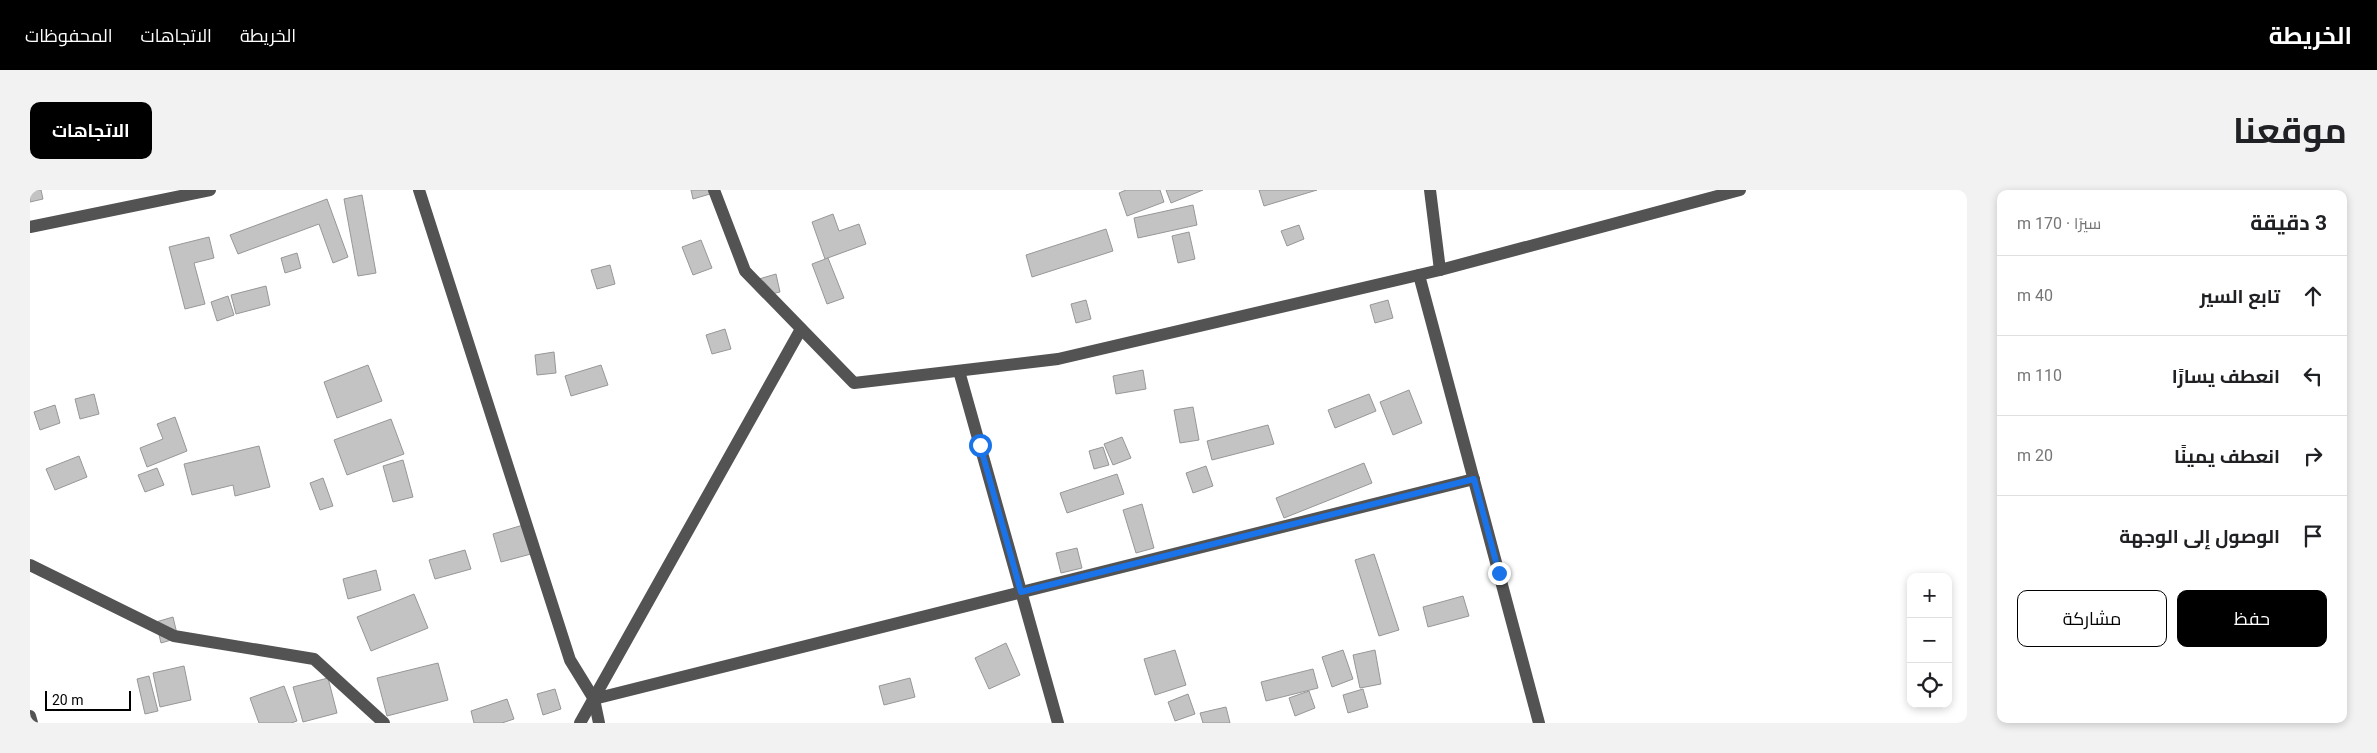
<!DOCTYPE html>
<html lang="ar">
<meta charset="utf-8">
<style>
:root{--surface:#fff;--page:#f2f2f2;--text:#202124;--muted:#757577;--line:#e0e0e0;--accent:#000}
body{margin:0;font-family:Roboto,Cairo,sans-serif;background:var(--page);color:var(--text);direction:rtl}
.controls{position:absolute;right:15px;bottom:15px;display:grid;overflow:hidden;border-radius:10px;box-shadow:0 2px 8px #0003}
.controls button{width:45px;height:45px;display:grid;place-items:center;padding:0;border:0;border-bottom:1px solid var(--line);background:var(--surface);color:var(--text);font:25px sans-serif}
.scale{position:absolute;left:15px;bottom:12px;width:86px;box-sizing:border-box;padding-left:5px;border:2px solid #000;border-top:0;font-size:14px;line-height:18px;white-space:nowrap;color:#000;-webkit-text-stroke:4px #fff;paint-order:stroke}
.stop{position:absolute;width:15px;height:15px;margin:-11px;border:4px solid #1a73e8;border-radius:50%;background:#fff}
.stop.end{background:#1a73e8;border-color:#fff;box-shadow:0 1px 5px #0008}
.list{margin:0;padding:0;list-style:none}
h2{display:flex;justify-content:space-between;align-items:center;height:65px;margin:0;padding:0 20px;font-size:21px}
h2 small{font-size:16px;font-weight:400;color:var(--muted)}
.list li{display:grid;grid-template-columns:32px 1fr auto;gap:15px;align-items:center;box-sizing:border-box;height:80px;padding:0 20px;border-top:1px solid var(--line)}
.list b{display:block;font-size:19px;white-space:nowrap}
.list em{font-size:16px;font-style:normal;color:var(--muted)}
.actions{display:flex;gap:10px;padding:15px 20px}
.actions a{flex:1;padding:11px 0;border:1px solid var(--accent);border-radius:10px;text-align:center;font-size:18px;color:var(--accent)}
.actions .main{background:var(--accent);color:#fff}
.icon{flex:none;width:28px;height:28px;fill:none;stroke:currentColor;stroke-width:2;stroke-linecap:round;stroke-linejoin:round}
.map{position:relative;flex:none;width:1937px;height:533px;overflow:hidden;direction:ltr;border-radius:10px}
header{display:flex;align-items:center;gap:30px;box-sizing:border-box;height:70px;padding:0 25px;background:var(--accent);color:#fff}
header strong{font-size:24px}
nav{display:flex;gap:28px;margin-inline-start:auto;font-size:18px}
.intro{display:flex;align-items:center;justify-content:space-between;box-sizing:border-box;height:120px;padding:0 30px}
h1{margin:0;font-size:35px}
.button{padding:12px 22px;border-radius:10px;background:var(--accent);color:#fff;font-size:18px;font-weight:700}
main{display:flex;gap:30px;padding:0 30px}
aside{flex:1;background:var(--surface);border-radius:10px;box-shadow:0 2px 8px #0003}
.map>svg:first-child{display:block}
.building{fill:#c3c3c3;stroke:#979797}
.lines{fill:none;stroke-linecap:round;stroke-linejoin:round}
.minor{stroke:#535353;stroke-width:12}
.route{stroke:#1a73e8;stroke-width:6}
</style>
<header>
<strong>الخريطة</strong>
<nav><a>الخريطة</a><a>الاتجاهات</a><a>المحفوظات</a></nav>
</header>
<div class="intro"><h1>موقعنا</h1><a class="button">الاتجاهات</a></div>
<main>
<aside>
<h2>3 دقيقة<small>سيرًا · 170 m</small></h2>
<ul class="list">
<li><svg class="icon" aria-label="ahead" viewBox="0 0 24 24"><path d="M12 20V5M6 11l6-6 6 6"/></svg><div><b>تابع السير</b></div><em>40 m</em></li>
<li><svg class="icon" aria-label="left" viewBox="0 0 24 24"><path d="M17 20v-9H6M10 6l-5 5 5 5"/></svg><div><b>انعطف يسارًا</b></div><em>110 m</em></li>
<li><svg class="icon" aria-label="right" viewBox="0 0 24 24"><path d="M7 20v-9h11M14 6l5 5-5 5"/></svg><div><b>انعطف يمينًا</b></div><em>20 m</em></li>
<li><svg class="icon" aria-label="arrive" viewBox="0 0 24 24"><path d="M6 21V4h12l-3 4 3 4H6"/></svg><div><b>الوصول إلى الوجهة</b></div></li>
</ul>
<div class="actions"><a class="main">حفظ</a><a>مشاركة</a></div>
</aside>
<div class="map">
<svg width="1937" height="533" viewBox="0 0 1937 533">
<rect width="100%" height="100%" fill="#fff"/>
<g class="building">
<polygon points="0,0 11,0 13,9 0,12"/>
<polygon points="661,0 679,0 680,4 663,9"/>
<polygon points="1096,0 1130,0 1134,12 1097,26 1089,3"/>
<polygon points="1136,0 1173,0 1141,13"/>
<polygon points="1229,0 1287,0 1234,16"/>
<polygon points="332,5 346,83 328,86 314,9"/>
<polygon points="297,9 318,67 303,73 289,34 208,64 200,45"/>
<polygon points="1163,15 1167,35 1108,48 1104,28"/>
<polygon points="803,24 809,41 829,34 836,54 795,69 782,32"/>
<polygon points="1269,35 1274,49 1257,56 1251,41"/>
<polygon points="1076,39 1083,61 1002,87 996,65"/>
<polygon points="1159,42 1165,69 1148,73 1142,46"/>
<polygon points="179,47 184,68 164,73 175,114 155,119 139,57"/>
<polygon points="671,50 682,78 663,85 652,57"/>
<polygon points="267,63 271,78 255,83 251,68"/>
<polygon points="798,68 814,108 797,114 782,74"/>
<polygon points="580,75 585,94 567,99 561,80"/>
<polygon points="746,84 750,102 733,106 729,89"/>
<polygon points="236,96 240,115 206,124 201,105"/>
<polygon points="198,106 204,125 187,131 181,112"/>
<polygon points="1056,110 1061,129 1046,133 1041,114"/>
<polygon points="1358,110 1363,128 1345,133 1340,115"/>
<polygon points="695,139 701,159 682,164 676,145"/>
<polygon points="524,162 526,183 507,185 505,165"/>
<polygon points="338,175 352,211 307,228 294,192"/>
<polygon points="571,175 578,195 541,206 535,186"/>
<polygon points="1113,180 1116,199 1086,204 1083,186"/>
<polygon points="1379,200 1392,233 1363,245 1350,212"/>
<polygon points="64,204 69,224 50,229 45,209"/>
<polygon points="1339,204 1346,221 1305,238 1298,220"/>
<polygon points="25,215 30,233 10,240 4,222"/>
<polygon points="1163,217 1169,250 1150,253 1144,220"/>
<polygon points="145,227 157,261 117,277 110,258 133,249 127,234"/>
<polygon points="361,229 374,264 317,285 304,250"/>
<polygon points="1238,235 1244,254 1182,270 1177,251"/>
<polygon points="1092,247 1101,268 1083,275 1074,254"/>
<polygon points="229,256 240,297 205,306 203,295 162,305 154,274"/>
<polygon points="1073,257 1079,275 1064,279 1059,261"/>
<polygon points="49,266 57,287 25,300 16,279"/>
<polygon points="373,270 383,307 363,312 353,276"/>
<polygon points="1334,273 1342,293 1254,328 1246,308"/>
<polygon points="1176,276 1183,296 1163,303 1156,283"/>
<polygon points="127,278 134,295 115,302 108,285"/>
<polygon points="1087,284 1094,304 1037,323 1030,303"/>
<polygon points="293,288 303,316 290,320 280,293"/>
<polygon points="1112,314 1124,358 1106,363 1093,320"/>
<polygon points="493,335 501,364 471,372 463,344"/>
<polygon points="1047,358 1052,378 1031,383 1026,363"/>
<polygon points="435,360 441,379 405,389 399,370"/>
<polygon points="1344,364 1369,440 1349,446 1325,370"/>
<polygon points="346,380 351,400 318,409 313,389"/>
<polygon points="384,404 398,438 341,461 327,427"/>
<polygon points="1433,406 1439,426 1398,437 1393,417"/>
<polygon points="143,427 148,448 131,453 126,432"/>
<polygon points="976,453 990,485 959,499 945,468"/>
<polygon points="1145,460 1156,495 1125,505 1114,469"/>
<polygon points="1313,460 1323,489 1302,497 1292,467"/>
<polygon points="1345,460 1351,494 1330,498 1323,465"/>
<polygon points="408,473 418,510 357,526 347,488"/>
<polygon points="154,476 161,510 130,517 123,483"/>
<polygon points="1283,479 1288,498 1236,511 1231,492"/>
<polygon points="119,486 128,521 115,524 107,489"/>
<polygon points="298,488 307,523 273,532 263,497"/>
<polygon points="880,488 885,507 854,515 849,496"/>
<polygon points="254,496 267,531 261,533 229,533 220,508"/>
<polygon points="525,499 531,519 513,525 507,504"/>
<polygon points="1333,499 1338,517 1318,523 1313,505"/>
<polygon points="1279,501 1285,518 1265,526 1259,508"/>
<polygon points="1158,504 1165,524 1145,531 1138,512"/>
<polygon points="477,509 484,529 472,533 444,533 441,521"/>
<polygon points="1196,517 1200,533 1173,533 1170,523"/>
</g>
<g class="lines">
<g class="minor">
<polyline points="389,0 540,470 564,509 569,533"/>
<polyline points="684,0 715,81 824,193 1028,169 1410,80 1710,0"/>
<polyline points="1400,0 1410,80"/>
<polyline points="0,37 180,0"/>
<polyline points="1389,85 1509,533"/>
<polyline points="929,181 1028,533"/>
<polyline points="0,375 144,446 284,469 354,533"/>
<polyline points="564,509 1444,289"/>
<polyline points="0,526 2,533"/>
<polyline points="550,533 771,139"/>
</g>
</g>
<g class="lines">
<polyline class="route" points="950,255 991,402 1444,289 1469,383"/>
</g>
</svg>
<div class="controls">
<button>+</button>
<button>−</button>
<button><svg class="icon" aria-label="locate" viewBox="0 0 24 24"><circle cx="12" cy="12" r="6"/><path d="M12 2v4M12 18v4M2 12h4M18 12h4"/></svg></button>
</div>
<div class="scale">20 m</div>
<div class="stop" style="left:950px;top:255px"></div>
<div class="stop end" style="left:1469px;top:383px"></div>
</div>
</main>
